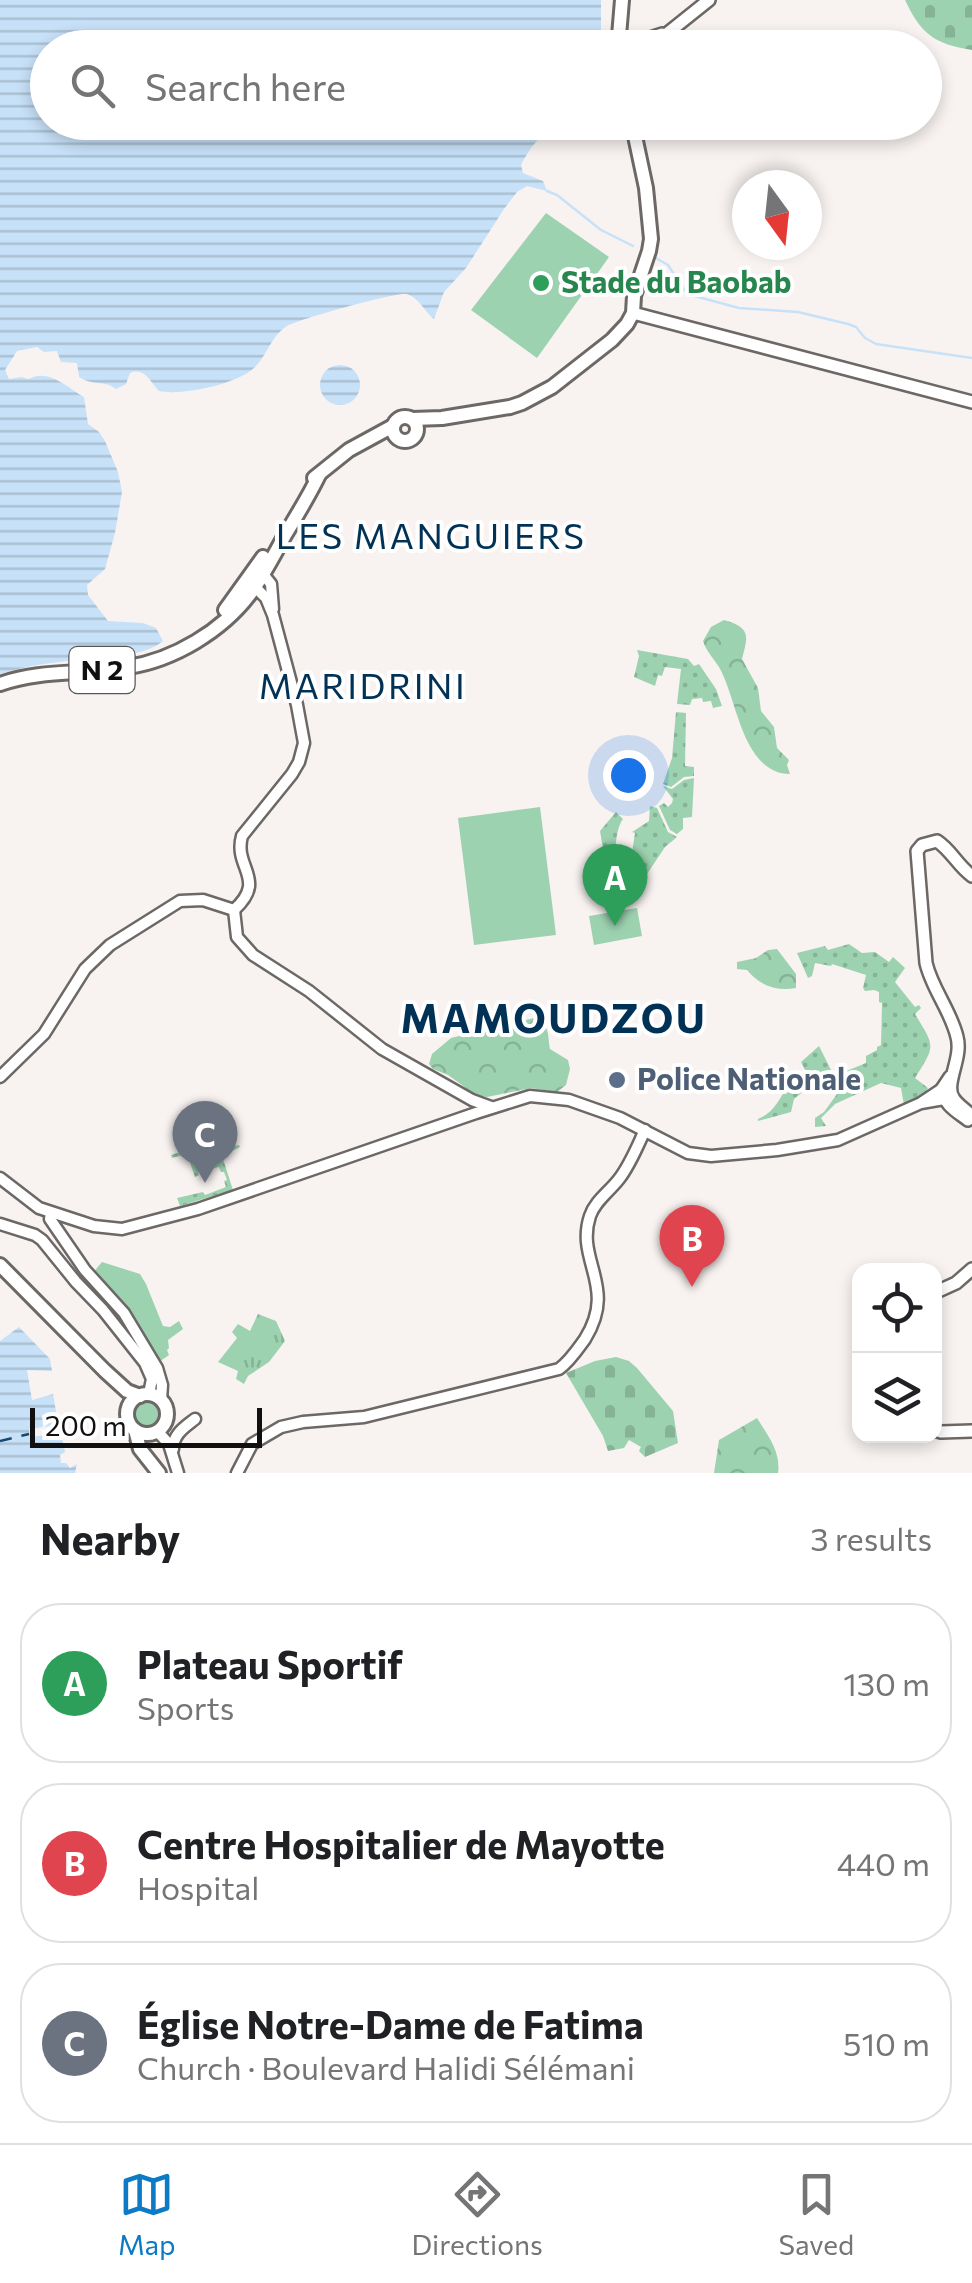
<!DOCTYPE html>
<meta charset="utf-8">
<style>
:root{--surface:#fff;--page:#f2f2f2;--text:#202124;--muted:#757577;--line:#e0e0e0;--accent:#0c7ac4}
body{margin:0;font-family:Commissioner,sans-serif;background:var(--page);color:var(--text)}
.controls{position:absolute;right:30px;bottom:30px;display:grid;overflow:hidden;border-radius:20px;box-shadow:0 5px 15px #0003}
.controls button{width:90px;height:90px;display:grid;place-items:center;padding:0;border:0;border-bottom:2px solid var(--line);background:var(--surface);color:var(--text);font:50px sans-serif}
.compass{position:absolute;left:732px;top:170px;width:90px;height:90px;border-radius:50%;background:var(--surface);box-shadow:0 5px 15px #0003;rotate:165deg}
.scale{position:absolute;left:30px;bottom:25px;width:232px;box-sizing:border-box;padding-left:10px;border:5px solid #110f0f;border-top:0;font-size:28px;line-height:35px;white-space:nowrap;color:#110f0f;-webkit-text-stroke:8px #fff;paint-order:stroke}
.you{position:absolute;left:628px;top:775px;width:35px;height:35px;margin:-25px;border:8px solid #fff;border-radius:50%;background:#1a73e8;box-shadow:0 0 0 15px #1a73e833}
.badge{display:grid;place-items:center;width:65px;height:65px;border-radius:50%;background:var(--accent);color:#fff;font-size:32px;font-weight:700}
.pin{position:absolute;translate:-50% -82px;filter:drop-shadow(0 2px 5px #0008)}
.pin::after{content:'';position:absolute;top:52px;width:35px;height:30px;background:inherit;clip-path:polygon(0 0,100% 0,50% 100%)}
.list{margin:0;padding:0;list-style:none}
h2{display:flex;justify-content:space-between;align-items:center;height:130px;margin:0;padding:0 40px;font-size:42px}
h2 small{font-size:32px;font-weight:400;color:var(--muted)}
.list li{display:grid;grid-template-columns:65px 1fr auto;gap:30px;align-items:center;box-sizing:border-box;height:160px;margin:0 20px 20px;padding:0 20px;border:2px solid var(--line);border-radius:40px}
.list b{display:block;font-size:38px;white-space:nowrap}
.list p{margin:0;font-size:32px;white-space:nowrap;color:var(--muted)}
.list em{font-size:32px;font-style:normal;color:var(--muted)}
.icon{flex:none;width:55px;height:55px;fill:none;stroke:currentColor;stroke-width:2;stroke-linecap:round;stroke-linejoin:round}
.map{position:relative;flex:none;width:972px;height:1473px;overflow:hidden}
.search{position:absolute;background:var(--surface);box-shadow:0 5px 15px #0003;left:30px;right:30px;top:30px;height:110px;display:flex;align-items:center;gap:25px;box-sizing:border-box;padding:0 35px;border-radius:55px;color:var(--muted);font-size:38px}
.sheet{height:670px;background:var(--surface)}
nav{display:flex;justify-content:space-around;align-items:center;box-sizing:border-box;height:140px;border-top:2px solid var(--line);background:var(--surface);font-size:28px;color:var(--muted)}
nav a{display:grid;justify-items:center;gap:5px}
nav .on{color:var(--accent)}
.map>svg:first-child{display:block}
.grass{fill:url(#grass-dots)}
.forest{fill:url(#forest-crowns)}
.cemetery{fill:url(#cemetery-stones)}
.park{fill:url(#park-tufts)}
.garden{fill:#9dd2b0}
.water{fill:url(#water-rules)}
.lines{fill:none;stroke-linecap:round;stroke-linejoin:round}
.stream{stroke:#c7e1f8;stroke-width:2.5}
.ferry{stroke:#17486d;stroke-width:2.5;stroke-dasharray:12 10;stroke-linecap:butt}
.tertiary-casing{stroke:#6c6866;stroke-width:15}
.secondary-casing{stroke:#6c6866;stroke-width:16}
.primary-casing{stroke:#6c6866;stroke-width:18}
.tertiary{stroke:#fff;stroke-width:10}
.secondary{stroke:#fff;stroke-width:11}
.primary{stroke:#fff;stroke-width:12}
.leisure-dot{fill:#2e9e5b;stroke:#fff;stroke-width:4}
.service-dot{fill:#5c6f8a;stroke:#fff;stroke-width:4}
.labels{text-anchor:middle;stroke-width:8;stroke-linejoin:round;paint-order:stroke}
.shield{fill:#fff;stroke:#585757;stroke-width:2.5}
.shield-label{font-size:28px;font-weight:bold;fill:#110f0f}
.leisure-label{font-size:30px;font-weight:bold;fill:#27864d;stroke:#fff;text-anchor:start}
.service-label{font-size:30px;font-weight:bold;fill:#4e5e75;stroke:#fff;text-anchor:start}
.quarter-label{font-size:35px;letter-spacing:2.5px;fill:#013255;stroke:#fff}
.district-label{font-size:40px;font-weight:bold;letter-spacing:2.5px;fill:#013255;stroke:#fff}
</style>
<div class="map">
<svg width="972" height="1473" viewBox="0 0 972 1473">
<defs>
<pattern id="grass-dots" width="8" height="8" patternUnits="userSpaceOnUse" patternTransform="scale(2.5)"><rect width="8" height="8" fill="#9dd2b0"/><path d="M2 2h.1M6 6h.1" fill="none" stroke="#86b396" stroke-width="1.8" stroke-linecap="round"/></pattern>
<pattern id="forest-crowns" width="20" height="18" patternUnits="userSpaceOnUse" patternTransform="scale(2.5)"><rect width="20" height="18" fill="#9dd2b0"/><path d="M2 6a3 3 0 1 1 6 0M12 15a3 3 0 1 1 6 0" fill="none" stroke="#86b396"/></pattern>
<pattern id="cemetery-stones" width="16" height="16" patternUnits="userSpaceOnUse" patternTransform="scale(2.5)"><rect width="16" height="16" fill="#9dd2b0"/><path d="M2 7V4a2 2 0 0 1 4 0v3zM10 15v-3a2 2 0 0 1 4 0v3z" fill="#86b396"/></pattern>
<pattern id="park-tufts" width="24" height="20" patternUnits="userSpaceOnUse" patternTransform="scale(2.5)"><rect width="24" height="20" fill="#9dd2b0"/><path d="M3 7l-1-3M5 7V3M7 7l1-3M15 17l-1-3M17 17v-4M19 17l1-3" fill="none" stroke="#86b396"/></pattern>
<pattern id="water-rules" width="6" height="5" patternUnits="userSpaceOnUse" patternTransform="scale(2.5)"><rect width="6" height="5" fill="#c7e1f8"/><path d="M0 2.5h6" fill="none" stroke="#aac0d3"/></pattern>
</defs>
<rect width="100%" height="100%" fill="#f8f3f1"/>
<g class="grass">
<polygon points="637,650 688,659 694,666 699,664 716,689 722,706 713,708 711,701 703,702 702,698 692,699 690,705 677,704 681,669 665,667 662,676 658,675 655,686 634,677 639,656"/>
<polygon points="676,712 686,713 685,766 694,767 694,776 684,777 671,787 663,784 672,758"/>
<polygon points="694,778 692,817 683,818 683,829 677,834 670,830 659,806 664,803 668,807 672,803 673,799 663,786 672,789 684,780"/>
<polygon points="650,806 657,808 668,832 677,837 665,847 643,880 635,874 632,853 635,833 632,832 649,821"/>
<path d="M 616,812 L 623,819 C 614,830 613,866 621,878 C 625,883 630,886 634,891 L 611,895 L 600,831 Z"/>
<path d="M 849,944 L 862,953 L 875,952 L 889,962 L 893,957 L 905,968 L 895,982 L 915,1007 L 919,1005 L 921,1008 L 915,1014 C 935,1047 936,1045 915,1078 L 928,1088 L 924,1097 L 904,1105 L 901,1088 L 881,1083 L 835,1104 L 821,1118 L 826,1126 L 815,1127 L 815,1118 L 824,1112 L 837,1094 L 819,1079 L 794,1099 L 791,1112 L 758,1121 L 758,1119 C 774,1113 780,1098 789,1084 L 785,1079 L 788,1076 L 794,1084 L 808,1076 L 801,1062 L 819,1046 L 834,1076 L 866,1063 L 866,1056 L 877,1050 L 877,1047 L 881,1045 L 882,1003 L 879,1002 L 879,992 L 874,990 L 865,991 L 863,988 L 866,975 L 832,964 L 831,966 L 815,963 L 812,976 L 808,978 L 797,953 L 825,946 L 828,950 Z"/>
<polygon points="236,1134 236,1136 227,1139 229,1147 239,1145 240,1147 222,1156 233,1190 180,1206 177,1198 203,1192 205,1195 226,1187 224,1181 227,1180 224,1172 221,1172 219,1167 198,1172 199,1175 195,1177 187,1154 172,1158 171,1155"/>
</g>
<g class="forest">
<path d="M 724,620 C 753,628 747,638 742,659 L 758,688 L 761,711 L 774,727 L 777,748 L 789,760 L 787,765 L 790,774 C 745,773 738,708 723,675 C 718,662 707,654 703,641 L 711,627 Z"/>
<path d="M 777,949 L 796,974 L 796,988 C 777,992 759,985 747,970 L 737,969 L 737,962 L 756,958 L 768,950 Z"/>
<path d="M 534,1018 C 551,1028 547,1031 550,1049 L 568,1060 L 570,1069 L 566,1085 L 557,1092 L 531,1088 L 487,1097 L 476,1095 L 448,1075 L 433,1069 L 429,1064 L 432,1054 L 451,1038 Z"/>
<path d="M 757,1418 C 768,1436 781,1451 778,1473 L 714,1473 L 719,1440 Z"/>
</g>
<g class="cemetery">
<path d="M 905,0 L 972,0 L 972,50 C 934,44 921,34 905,0 Z"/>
<polygon points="616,1357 629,1361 637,1368 673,1411 678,1443 645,1457 639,1451 641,1447 629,1440 624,1448 608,1451 603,1436 566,1373 595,1361"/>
</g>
<polygon class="park" points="258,1314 276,1321 285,1341 269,1362 248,1376 244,1384 236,1379 238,1371 218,1362 237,1338 232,1332 238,1324 250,1331"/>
<g class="garden">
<polygon points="546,213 609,257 537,358 471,310"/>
<polygon points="540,807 556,935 474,945 458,818"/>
<polygon points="637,908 642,936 594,945 589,916"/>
<polygon points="102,1262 140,1274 146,1284 163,1326 170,1327 179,1321 183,1329 168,1340 169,1348 167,1350 169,1355 159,1362 132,1322 133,1317 123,1301 120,1302 92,1274"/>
<circle cx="147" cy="1414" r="15"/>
</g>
<g class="water">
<path d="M 0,0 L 601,0 L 601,47 L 48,48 L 48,122 L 560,123 C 543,131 529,148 521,165 L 523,173 L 543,181 L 547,191 L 527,186 L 517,192 L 504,209 L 466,268 L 444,292 L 434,319 C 425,312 417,295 405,294 C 393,293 299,319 287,326 C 271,336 267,356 254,368 C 237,384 182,396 159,391 C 150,382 145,367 130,373 L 126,384 L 116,389 C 105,380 93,386 79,377 L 77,363 L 61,362 L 57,351 L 44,352 L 37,347 L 17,351 L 5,370 L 9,379 L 21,377 L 29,379 C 48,368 67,387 84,397 L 88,424 L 99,432 L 105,441 L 118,472 L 122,492 L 115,533 L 105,569 L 87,585 L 88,595 L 108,621 L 143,623 L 156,628 L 163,641 C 144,657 111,655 86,659 C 57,662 28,665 0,674 Z"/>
<circle cx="340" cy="385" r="20"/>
<polygon points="19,1327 50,1359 52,1371 27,1370 32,1400 53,1394 58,1423 58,1425 29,1429 30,1437 61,1433 65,1452 60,1455 61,1463 66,1463 70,1468 77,1464 75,1473 0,1473 0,1341"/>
</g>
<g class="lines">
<g class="stream">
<polyline points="547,191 557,195 601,230 633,246"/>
<polyline points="654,257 668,265 687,294 739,308 798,312 848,324 856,327 865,338 876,344 972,358"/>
</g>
<polyline class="ferry" points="0,1441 29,1434"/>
<g class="tertiary-casing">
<g id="tertiary">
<polyline points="263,574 271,584 273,609"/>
<path d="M 234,910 C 268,879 233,868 242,836 L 292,774 L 299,762 L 304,743 L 297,705 L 273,615 L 266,598 L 255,587"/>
<polyline points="234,910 237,937 253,955 309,991 382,1049 472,1100 491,1107"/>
<polyline points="0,1077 44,1034 85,969 110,945 180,901 203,900 234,910"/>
<polyline points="0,1178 39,1208 94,1226 122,1229 198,1209 476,1113 530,1096 569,1100 620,1118 688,1153 711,1156 777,1150 838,1140 921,1103 942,1089 951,1093 944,1099 921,1103"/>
<polyline points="51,1213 50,1219 85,1270 124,1313 157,1368 162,1385 161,1400"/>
<polyline points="0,1224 35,1235 42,1240 76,1282 103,1310 145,1363 152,1379 149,1394"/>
<polyline points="157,1431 169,1444 178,1473"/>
<path d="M 173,1449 C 173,1434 185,1427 195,1419"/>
<path d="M 237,1473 L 252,1444 L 281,1427 L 303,1422 L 364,1417 L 559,1369 C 570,1361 577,1350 585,1339 C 618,1286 575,1261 590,1216 C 595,1201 609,1192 619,1179 C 630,1165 637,1147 645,1130"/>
</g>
</g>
<g class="secondary-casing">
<g id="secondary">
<polyline points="618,41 641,41 662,34"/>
<polyline points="649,48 709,0"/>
<polyline points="633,313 972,402"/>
<path d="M 972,876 C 958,866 951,850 937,841 L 922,845 L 917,851 L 926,963 C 932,989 951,1011 957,1037 C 963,1059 943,1085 954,1099 C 958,1105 966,1110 972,1116"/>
<path d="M 950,1077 L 942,1089 C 944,1105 956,1111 968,1120"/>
<polyline points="934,1293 956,1283 972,1269"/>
<polyline points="934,1430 941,1432 972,1431"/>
</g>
</g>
<g class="primary-casing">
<g id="primary">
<polyline points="618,48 622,0"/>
<circle cx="405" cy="429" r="12"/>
<polyline points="412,419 442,418 510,407 522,403 552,387 612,340 627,324 633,313 634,296 649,251 651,239 646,188 632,122"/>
<polyline points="314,478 349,450 393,426"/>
<polyline points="225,610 263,557"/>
<path d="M 0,684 C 42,669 85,675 128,667 C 174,660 222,631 250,594 C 264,575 274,555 285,535 C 297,515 309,496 319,475"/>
<polyline points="0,1265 105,1371 127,1391 140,1396"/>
<circle cx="147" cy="1414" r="20"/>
<polyline points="135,1430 140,1449 159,1473"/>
</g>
</g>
<use href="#tertiary" class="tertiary"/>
<use href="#secondary" class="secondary"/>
<use href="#primary" class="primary"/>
</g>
<circle class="leisure-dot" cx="541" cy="283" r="10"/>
<circle class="service-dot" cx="617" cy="1080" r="10"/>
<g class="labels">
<rect class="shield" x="69.5" y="647" width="65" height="46" rx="8"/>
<g class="shield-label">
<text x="102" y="680">N 2</text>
</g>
<g class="leisure-label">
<text x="561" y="293">Stade du Baobab</text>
</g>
<g class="service-label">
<text x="637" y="1090">Police Nationale</text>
</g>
<g class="quarter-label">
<text x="431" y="549">LES MANGUIERS</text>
<text x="363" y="699">MARIDRINI</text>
</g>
<g class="district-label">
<text x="554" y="1033">MAMOUDZOU</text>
</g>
</g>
</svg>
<div class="controls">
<button><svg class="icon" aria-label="locate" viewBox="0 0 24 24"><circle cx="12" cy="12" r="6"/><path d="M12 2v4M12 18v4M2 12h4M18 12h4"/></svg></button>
<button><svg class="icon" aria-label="layers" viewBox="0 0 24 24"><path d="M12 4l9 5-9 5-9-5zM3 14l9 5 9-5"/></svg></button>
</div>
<svg class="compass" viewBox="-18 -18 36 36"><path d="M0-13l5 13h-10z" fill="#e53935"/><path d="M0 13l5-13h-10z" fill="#757577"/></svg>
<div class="scale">200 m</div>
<div class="you"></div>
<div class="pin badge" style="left:615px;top:926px;background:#2e9e5b">A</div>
<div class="pin badge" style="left:692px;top:1287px;background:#e0444e">B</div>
<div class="pin badge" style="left:205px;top:1183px;background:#6b7280">C</div>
<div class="search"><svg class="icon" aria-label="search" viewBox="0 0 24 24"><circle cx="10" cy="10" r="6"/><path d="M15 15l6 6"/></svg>Search here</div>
</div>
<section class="sheet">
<h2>Nearby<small>3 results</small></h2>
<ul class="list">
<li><span class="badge" style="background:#2e9e5b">A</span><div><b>Plateau Sportif</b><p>Sports</p></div><em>130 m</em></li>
<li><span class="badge" style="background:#e0444e">B</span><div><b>Centre Hospitalier de Mayotte</b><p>Hospital</p></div><em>440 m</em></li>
<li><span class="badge" style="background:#6b7280">C</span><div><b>Église Notre-Dame de Fatima</b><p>Church · Boulevard Halidi Sélémani</p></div><em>510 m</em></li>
</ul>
</section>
<nav>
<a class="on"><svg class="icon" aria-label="map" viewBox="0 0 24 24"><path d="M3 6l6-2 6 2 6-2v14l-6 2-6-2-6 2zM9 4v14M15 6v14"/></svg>Map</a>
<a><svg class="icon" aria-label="directions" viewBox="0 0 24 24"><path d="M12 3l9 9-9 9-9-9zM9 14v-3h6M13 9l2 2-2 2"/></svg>Directions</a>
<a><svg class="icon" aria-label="saved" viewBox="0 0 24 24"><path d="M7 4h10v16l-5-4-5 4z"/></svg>Saved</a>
</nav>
